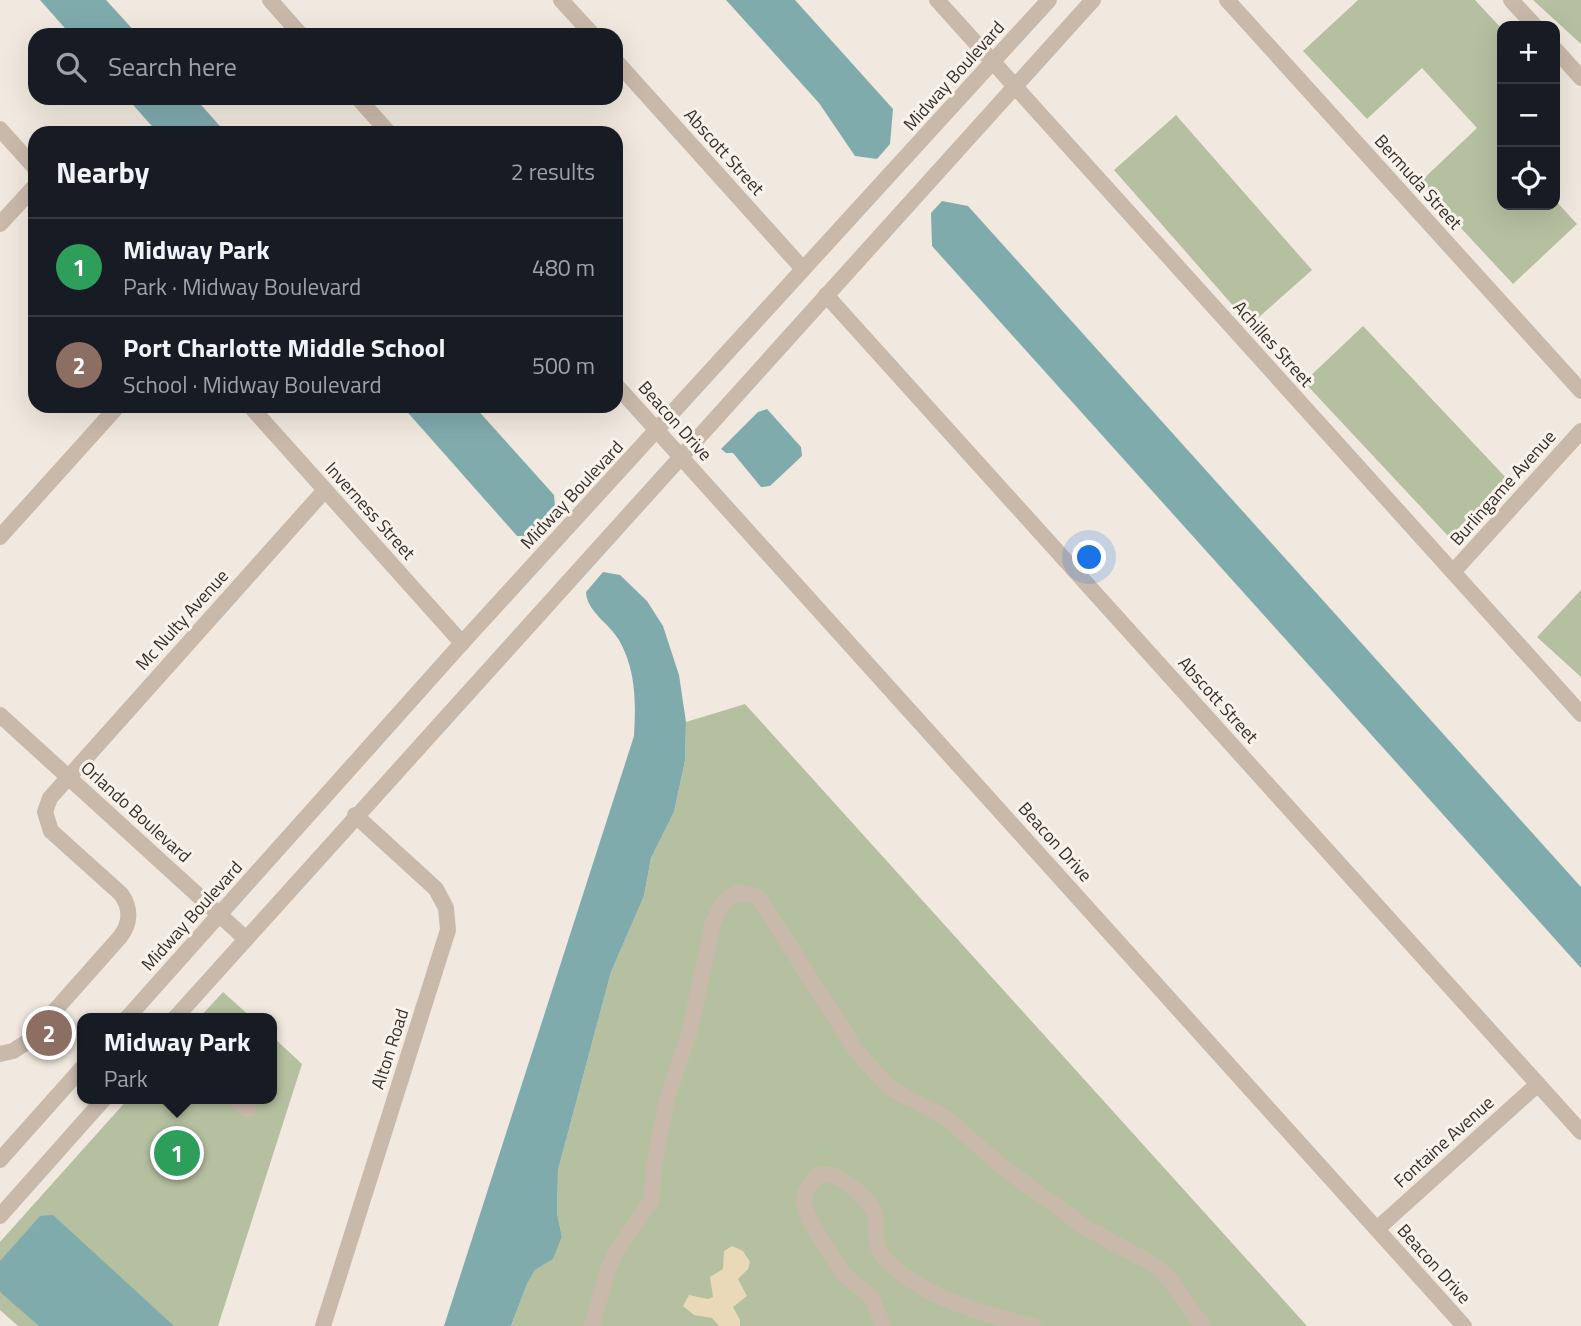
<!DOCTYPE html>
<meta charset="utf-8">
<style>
:root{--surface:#171b24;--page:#20242c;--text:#f1f3f6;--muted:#9ea1a6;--line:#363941;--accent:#94abae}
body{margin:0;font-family:"Titillium Web",sans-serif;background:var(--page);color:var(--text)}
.controls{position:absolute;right:21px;top:21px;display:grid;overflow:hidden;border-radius:14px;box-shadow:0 7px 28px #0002}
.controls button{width:63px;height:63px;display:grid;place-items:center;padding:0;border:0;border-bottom:2px solid var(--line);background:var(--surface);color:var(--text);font:35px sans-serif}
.you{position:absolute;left:1090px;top:558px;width:24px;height:24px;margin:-18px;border:5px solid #fff;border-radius:50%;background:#1a73e8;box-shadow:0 0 0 10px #1a73e833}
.badge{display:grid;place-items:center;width:46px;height:46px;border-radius:50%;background:var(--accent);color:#fff;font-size:23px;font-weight:700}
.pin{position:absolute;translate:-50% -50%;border:4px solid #fff;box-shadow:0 2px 7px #0006}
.popup{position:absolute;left:77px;top:1013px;width:200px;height:91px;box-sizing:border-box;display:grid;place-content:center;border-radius:14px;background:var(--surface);filter:drop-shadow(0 2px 5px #0005);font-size:23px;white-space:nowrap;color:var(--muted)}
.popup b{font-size:26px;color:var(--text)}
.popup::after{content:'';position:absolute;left:50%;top:100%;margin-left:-14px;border:14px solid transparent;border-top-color:var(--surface)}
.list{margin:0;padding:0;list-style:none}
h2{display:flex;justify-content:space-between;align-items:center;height:91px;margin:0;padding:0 28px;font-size:30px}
h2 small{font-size:23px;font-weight:400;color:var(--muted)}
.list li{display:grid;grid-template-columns:46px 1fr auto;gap:21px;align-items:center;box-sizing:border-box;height:98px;padding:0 28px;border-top:2px solid var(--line)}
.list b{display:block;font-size:26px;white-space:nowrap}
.list p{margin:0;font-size:23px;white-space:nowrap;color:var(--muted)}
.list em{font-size:23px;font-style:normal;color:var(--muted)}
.icon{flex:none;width:38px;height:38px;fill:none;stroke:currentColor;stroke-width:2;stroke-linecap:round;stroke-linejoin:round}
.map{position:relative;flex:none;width:1581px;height:1326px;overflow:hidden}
.search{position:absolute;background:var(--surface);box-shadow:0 7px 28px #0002;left:28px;top:28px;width:595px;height:77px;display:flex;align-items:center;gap:18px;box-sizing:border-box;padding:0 24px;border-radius:21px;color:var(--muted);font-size:26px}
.panel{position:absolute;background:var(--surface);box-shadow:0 7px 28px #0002;left:28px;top:126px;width:595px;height:287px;border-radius:21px}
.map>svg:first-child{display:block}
.green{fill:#b5c0a0}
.sand{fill:#ead9b8}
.water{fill:#80abad}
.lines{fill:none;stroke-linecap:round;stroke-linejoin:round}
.minor{stroke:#c9b9ab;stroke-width:16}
.labels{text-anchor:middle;stroke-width:6;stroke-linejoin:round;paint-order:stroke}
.street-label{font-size:18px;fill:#372e2a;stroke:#f9f3eb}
</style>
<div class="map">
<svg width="1581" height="1326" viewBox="0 0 1581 1326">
<rect width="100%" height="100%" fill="#f1e9df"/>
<g class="green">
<polygon points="1358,0 1475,0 1502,29 1502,132 1497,137 1502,143 1502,205 1555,205 1555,200 1577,224 1513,284 1419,183 1477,128 1422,68 1367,119 1303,51"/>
<polygon points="1533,0 1581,0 1581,44"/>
<polygon points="1176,115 1312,270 1250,325 1114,170"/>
<polygon points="1363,326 1509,481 1449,537 1304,382"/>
<polygon points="1581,590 1581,677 1537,637"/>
<polygon points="745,704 1307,1326 511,1326 527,1284 535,1270 553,1258 562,1237 557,1213 558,1170 611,972 644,896 651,858 674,812 685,761 686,722"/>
<polygon points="223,992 252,1018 199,1018"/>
<polygon points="272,1036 302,1064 218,1326 18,1326 0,1310 0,1242 128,1099 272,1099"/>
</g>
<polygon class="sand" points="732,1246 743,1251 750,1262 748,1269 738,1279 747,1296 733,1307 740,1320 740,1326 719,1326 712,1318 694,1315 683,1306 689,1295 708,1299 713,1297 710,1277 723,1269 724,1251"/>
<g class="water">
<polygon points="40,0 106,0 138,35 71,35"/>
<polygon points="726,0 795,0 893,109 890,144 877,159 855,156 819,103"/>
<polygon points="127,98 195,98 226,133 158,133"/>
<polygon points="942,201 968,206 1581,887 1581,968 932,246 931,213"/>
<polygon points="402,406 474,406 554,495 556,517 538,537 517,536"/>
<polygon points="767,409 801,447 802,456 770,486 761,487 733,453 726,453 721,449 758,412"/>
<path d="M 603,572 L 620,575 L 647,601 L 663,626 L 679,675 L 686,722 L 685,761 L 674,812 L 651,858 L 644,896 L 611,972 L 558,1170 L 557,1213 L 562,1237 L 553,1259 L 535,1270 L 527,1284 L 511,1326 L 444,1326 L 634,736 C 636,703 636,670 619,640 C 609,623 587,612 586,592 Z"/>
<polygon points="53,1215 174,1326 39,1326 0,1292 0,1261 40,1216"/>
</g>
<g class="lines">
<g class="minor">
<polyline points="270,0 301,35"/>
<polyline points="561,0 593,35"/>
<polyline points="937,0 1581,714"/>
<polyline points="1227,0 1581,391"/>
<polyline points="1511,0 1535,26"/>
<polyline points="1555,49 1581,78"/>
<polyline points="616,61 803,269"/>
<polyline points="358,98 389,133"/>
<polyline points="0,129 35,168"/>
<polyline points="0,224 35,186"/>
<polyline points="826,295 1581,1132"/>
<polyline points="616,385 1464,1326"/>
<polyline points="250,406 462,643"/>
<polyline points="0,537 118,406"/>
<polyline points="1453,572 1581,431"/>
<polyline points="0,715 246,939"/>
<polyline points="127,1018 462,643 1049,0"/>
<polyline points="175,1018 1093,0"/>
<path d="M 0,1054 L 13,1051 L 27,1042 L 120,937 C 131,923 131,908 121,894 L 51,831 L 45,812 L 50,798 L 325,490"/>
<polyline points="236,1099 248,1109"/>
<polyline points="0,1160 82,1068"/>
<polyline points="0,1216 104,1099"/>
<polyline points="1377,1229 1538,1084"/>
<polyline points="323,1326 448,930 446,908 436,889 355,815"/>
<path d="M 592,1326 L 608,1269 L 617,1250 L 652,1200 L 654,1164 L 667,1099 L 689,1034 L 713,923 C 719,908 724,900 739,892 L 759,898 L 857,1052 L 890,1088 L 948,1119 L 1001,1166 L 1088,1229 L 1151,1263 L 1166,1275 L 1203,1326"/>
<path d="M 883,1326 L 871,1296 L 843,1274 L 809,1219 L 804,1205 L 805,1192 L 819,1174 C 837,1171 866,1195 874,1212 C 880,1225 872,1239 881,1253 C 909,1293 987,1316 1033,1326"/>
</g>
</g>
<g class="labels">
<g class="street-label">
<text transform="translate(954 76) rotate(-48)" y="6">Midway Boulevard</text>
<text transform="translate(724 152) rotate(48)" y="6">Abscott Street</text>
<text transform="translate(1418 182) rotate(48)" y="6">Bermuda Street</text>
<text transform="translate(1273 344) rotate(48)" y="6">Achilles Street</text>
<text transform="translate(675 421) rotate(48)" y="6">Beacon Drive</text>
<text transform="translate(1503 488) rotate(-48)" y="6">Burlingame Avenue</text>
<text transform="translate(572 495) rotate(-47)" y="6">Midway Boulevard</text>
<text transform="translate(370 511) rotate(48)" y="6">Inverness Street</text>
<text transform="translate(182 620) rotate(-48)" y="6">Mc Nulty Avenue</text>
<text transform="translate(1218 700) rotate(48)" y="6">Abscott Street</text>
<text transform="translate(136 812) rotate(42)" y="6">Orlando Boulevard</text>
<text transform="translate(1055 842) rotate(48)" y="6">Beacon Drive</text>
<text transform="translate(192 916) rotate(-48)" y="6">Midway Boulevard</text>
<text transform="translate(390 1049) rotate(-72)" y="6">Alton Road</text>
<text transform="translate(1444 1142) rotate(-42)" y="6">Fontaine Avenue</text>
<text transform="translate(1434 1264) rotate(48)" y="6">Beacon Drive</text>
</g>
</g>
</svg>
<div class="controls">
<button>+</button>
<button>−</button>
<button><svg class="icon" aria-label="locate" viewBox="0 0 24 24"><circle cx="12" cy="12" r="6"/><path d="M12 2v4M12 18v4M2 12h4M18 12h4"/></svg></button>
</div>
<div class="you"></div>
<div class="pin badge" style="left:177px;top:1153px;background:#2e9e5b">1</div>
<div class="popup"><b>Midway Park</b>Park</div>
<div class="pin badge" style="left:49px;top:1033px;background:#8d6e63">2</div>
<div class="search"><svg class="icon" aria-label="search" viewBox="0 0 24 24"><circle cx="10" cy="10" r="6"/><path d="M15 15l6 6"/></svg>Search here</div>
<section class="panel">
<h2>Nearby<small>2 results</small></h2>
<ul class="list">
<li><span class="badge" style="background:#2e9e5b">1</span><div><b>Midway Park</b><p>Park · Midway Boulevard</p></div><em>480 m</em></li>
<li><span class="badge" style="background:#8d6e63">2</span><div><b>Port Charlotte Middle School</b><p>School · Midway Boulevard</p></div><em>500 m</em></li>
</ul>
</section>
</div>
